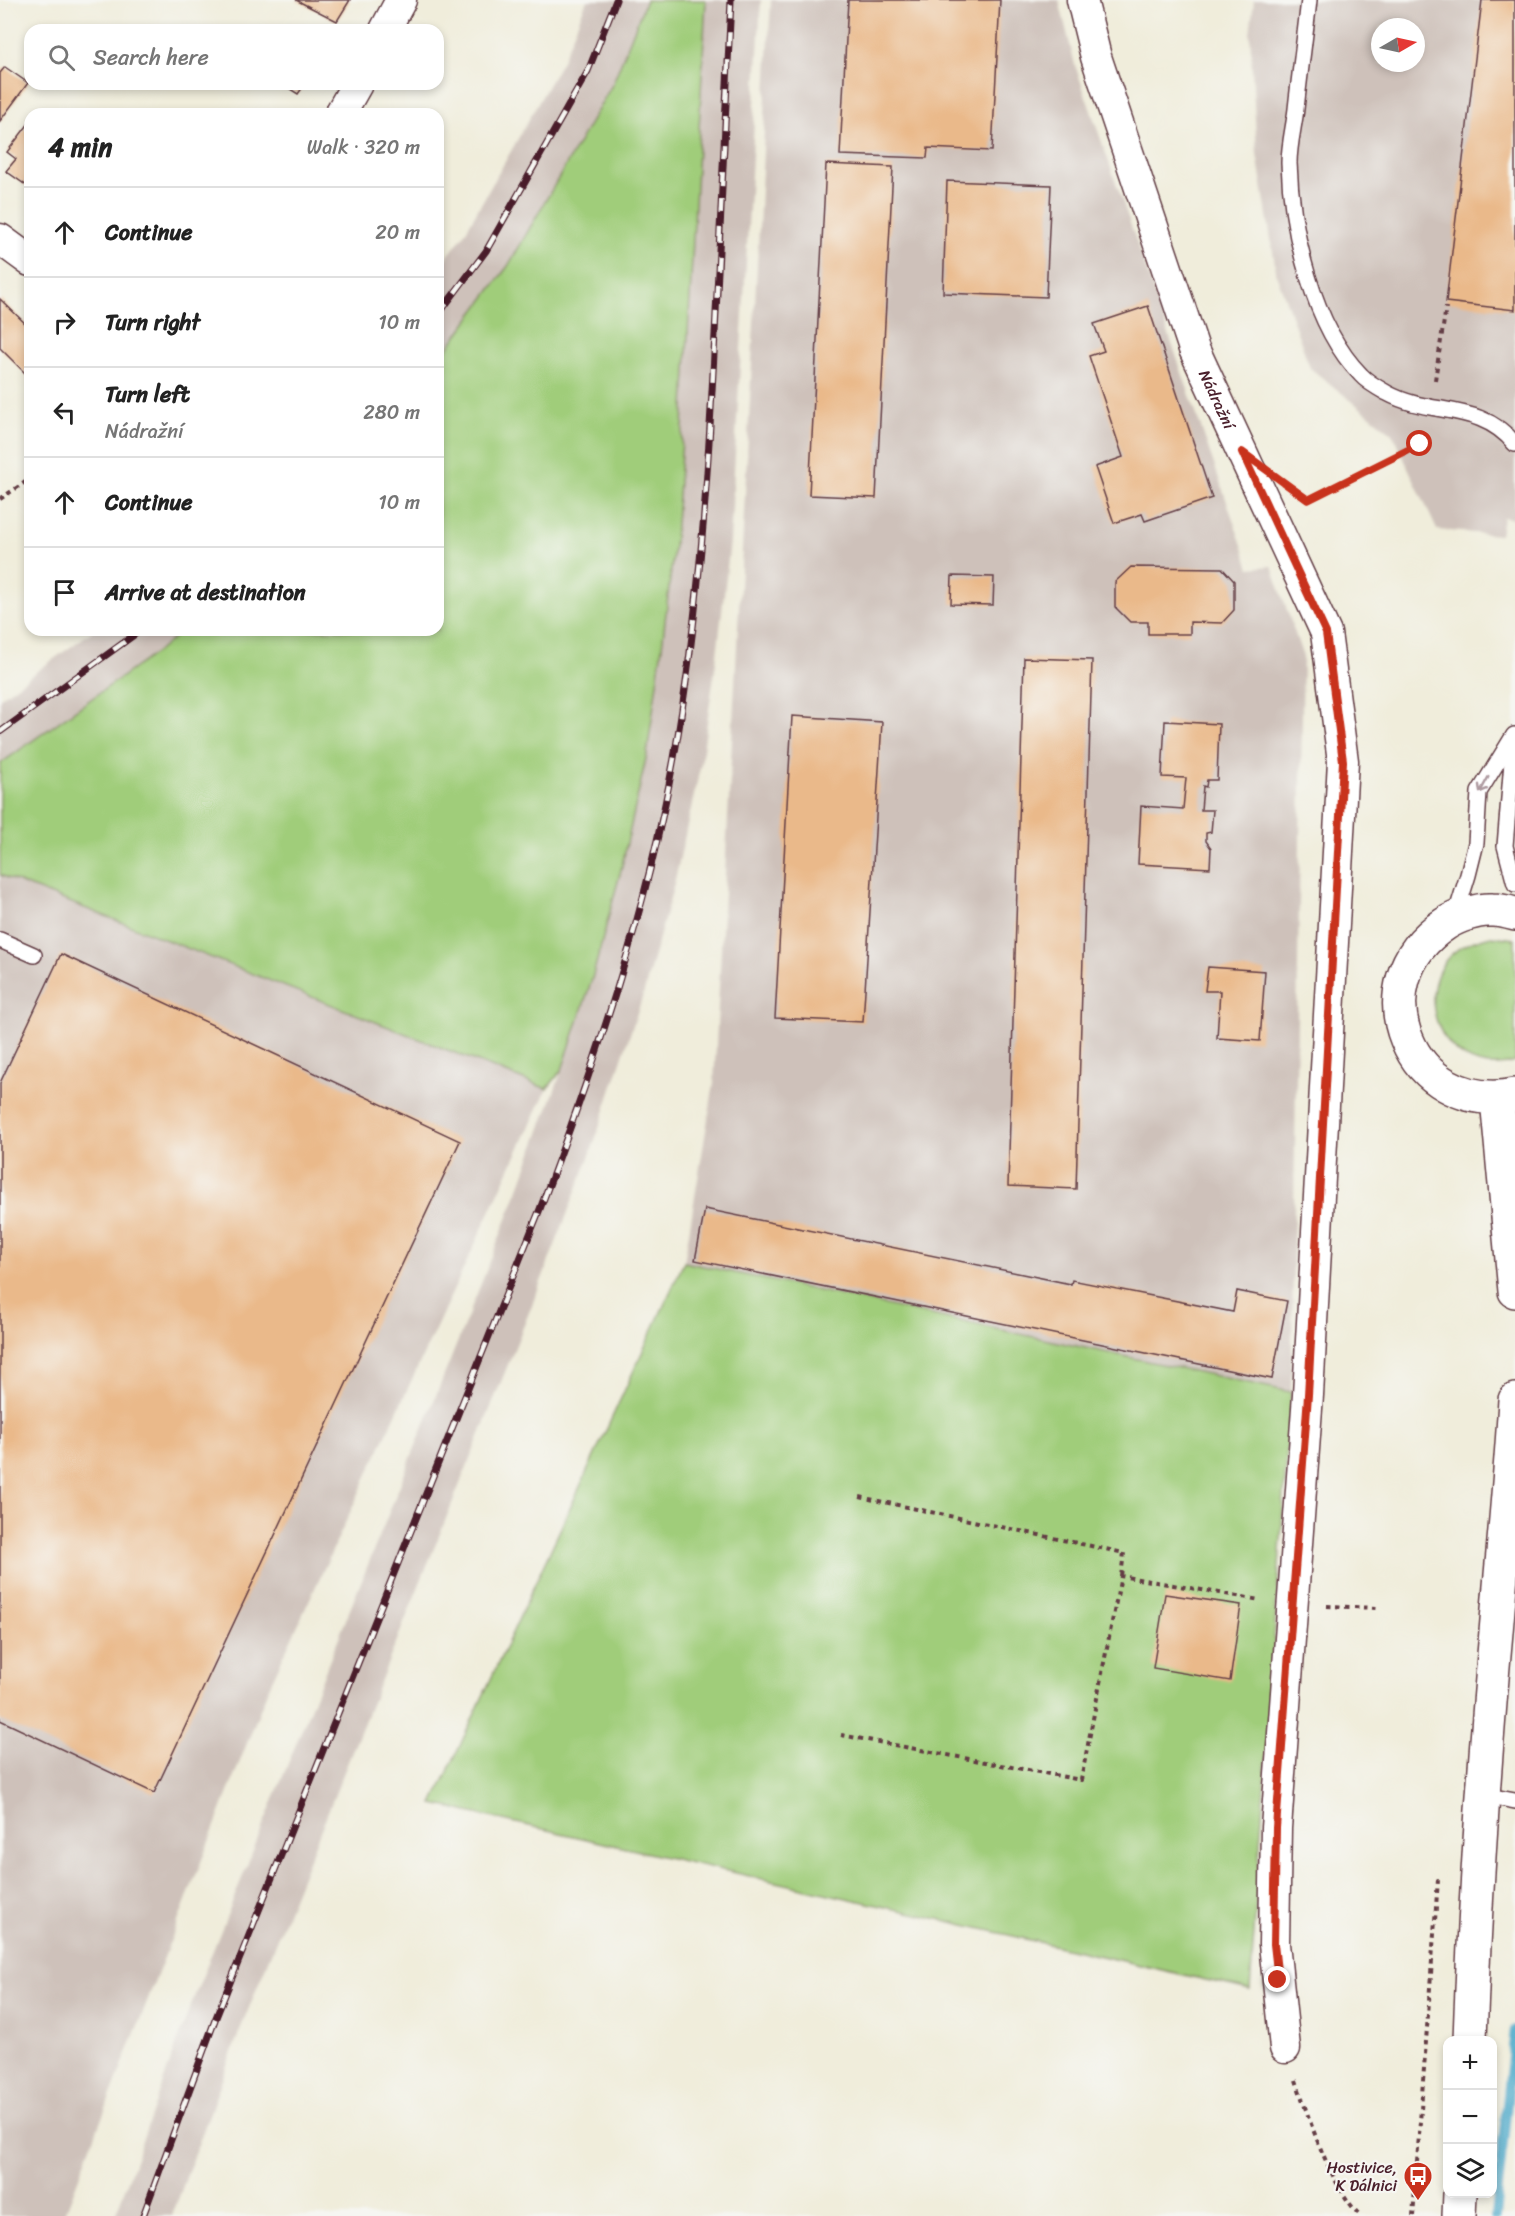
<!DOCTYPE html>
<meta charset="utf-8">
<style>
:root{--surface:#fff;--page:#f2f2f2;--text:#222;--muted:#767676;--line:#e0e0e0}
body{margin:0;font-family:Sriracha,sans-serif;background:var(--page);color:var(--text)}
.controls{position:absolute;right:18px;bottom:18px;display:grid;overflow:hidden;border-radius:12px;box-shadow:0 3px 9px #0003}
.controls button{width:54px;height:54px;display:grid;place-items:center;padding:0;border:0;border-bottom:2px solid var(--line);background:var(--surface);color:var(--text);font:30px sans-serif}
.compass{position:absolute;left:1371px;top:18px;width:54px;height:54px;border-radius:50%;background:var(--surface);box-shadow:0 3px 9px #0003;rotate:81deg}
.stop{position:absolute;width:18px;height:18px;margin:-14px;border:4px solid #c8321e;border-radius:50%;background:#fff}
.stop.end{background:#c8321e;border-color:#fff;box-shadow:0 2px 6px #0008}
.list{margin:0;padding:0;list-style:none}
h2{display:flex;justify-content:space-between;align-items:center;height:78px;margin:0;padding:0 24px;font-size:26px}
h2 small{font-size:20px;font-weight:400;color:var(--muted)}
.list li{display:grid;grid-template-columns:39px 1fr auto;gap:18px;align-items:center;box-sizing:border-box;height:90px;padding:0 24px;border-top:2px solid var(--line)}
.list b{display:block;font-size:22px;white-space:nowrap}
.list p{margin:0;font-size:20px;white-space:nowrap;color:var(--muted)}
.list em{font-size:20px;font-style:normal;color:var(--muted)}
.icon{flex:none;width:33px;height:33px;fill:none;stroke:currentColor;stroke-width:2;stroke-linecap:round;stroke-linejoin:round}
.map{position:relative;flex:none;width:1515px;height:2216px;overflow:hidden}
.search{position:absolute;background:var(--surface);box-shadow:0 3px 9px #0003;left:24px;top:24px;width:420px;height:66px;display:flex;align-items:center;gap:15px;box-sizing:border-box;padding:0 21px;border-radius:18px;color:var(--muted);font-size:22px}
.panel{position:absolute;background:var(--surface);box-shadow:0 3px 9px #0003;left:24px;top:108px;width:420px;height:528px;border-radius:18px}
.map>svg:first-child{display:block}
.industrial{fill:#cec1ba;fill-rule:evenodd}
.green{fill:#a0cd7a;stroke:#757652;stroke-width:1.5}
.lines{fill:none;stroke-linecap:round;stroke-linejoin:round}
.stream{stroke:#4ba8c9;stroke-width:10}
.building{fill:#eab98a}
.service-casing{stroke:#633e45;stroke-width:18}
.minor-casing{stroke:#633e45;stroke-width:33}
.tertiary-casing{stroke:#633e45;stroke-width:36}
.path{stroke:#633e45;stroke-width:4;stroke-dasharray:4.5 4.5;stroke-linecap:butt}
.service{stroke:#fff;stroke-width:15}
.minor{stroke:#fff;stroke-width:30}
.tertiary{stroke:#fff;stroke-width:33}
.rail-casing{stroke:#4a1f2b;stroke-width:7}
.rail{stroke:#f6f6f2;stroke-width:4.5;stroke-dasharray:14;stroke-linecap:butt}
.oneway{stroke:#ae9aa0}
.route{stroke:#c8321e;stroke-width:8}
.labels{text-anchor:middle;stroke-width:4.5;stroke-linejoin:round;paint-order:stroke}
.street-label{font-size:16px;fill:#4a1f2b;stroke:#f6f6f2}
.poi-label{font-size:16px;fill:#4a1f2b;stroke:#f6f6f2;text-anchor:end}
</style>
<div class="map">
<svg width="1515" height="2216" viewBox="0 0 1515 2216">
<rect width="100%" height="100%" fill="#f6f6f2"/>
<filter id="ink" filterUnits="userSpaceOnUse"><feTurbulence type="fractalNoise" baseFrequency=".0167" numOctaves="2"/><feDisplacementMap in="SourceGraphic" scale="12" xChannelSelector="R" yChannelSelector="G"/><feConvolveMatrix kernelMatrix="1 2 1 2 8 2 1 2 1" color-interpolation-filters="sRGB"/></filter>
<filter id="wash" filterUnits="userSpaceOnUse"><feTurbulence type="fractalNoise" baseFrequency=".008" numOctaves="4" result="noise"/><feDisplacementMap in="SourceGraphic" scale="24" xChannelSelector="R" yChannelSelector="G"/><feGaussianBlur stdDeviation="1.35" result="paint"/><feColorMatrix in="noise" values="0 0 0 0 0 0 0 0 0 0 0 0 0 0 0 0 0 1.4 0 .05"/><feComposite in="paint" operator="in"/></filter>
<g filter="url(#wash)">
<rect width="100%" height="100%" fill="#f0eddb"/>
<g class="industrial">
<polygon points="587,0 646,0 613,83 508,266 438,361 438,269 463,236 563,59"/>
<polygon points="706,0 761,0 730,542 717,655 701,764 674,884 643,995 590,1155 530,1310 240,2030 172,2216 115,2216 189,2010 515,1199 562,1070 592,979 621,870 647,754 662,647 675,537 683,427"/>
<polygon points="771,0 1059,0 1075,65 1250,568 1272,566 1303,657 1291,1392 684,1262 714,1083"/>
<path d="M 1254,0 L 1515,0 L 1515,519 L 1503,517 L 1500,535 L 1437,530 L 1392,433 L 1310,368 L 1277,276 L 1257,154 L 1250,34 ZM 1380,27 L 1416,27 L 1416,63 L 1380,63 Z"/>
<polygon points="94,630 183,630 161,649 0,764 0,698"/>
<polygon points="0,875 547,1089 268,1689 64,2216 0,2216"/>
</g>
<g class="green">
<polygon points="646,0 706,0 683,427 675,537 662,647 647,754 621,870 592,979 562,1070 547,1089 0,875 0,764 161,649 183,630 438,630 438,361 508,266 613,83"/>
<path d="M 1491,936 L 1515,939 L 1515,1062 C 1437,1085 1401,973 1469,943 C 1476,940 1484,938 1491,936 Z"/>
<polygon points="684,1262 1291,1392 1250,1990 433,1804"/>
</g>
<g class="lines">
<polyline class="stream" points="1495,2216 1515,2030"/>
</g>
<g id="blocks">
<g class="building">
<polygon points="296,0 350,0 337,21"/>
<polygon points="848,0 1000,0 992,151 928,148 927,158 840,155"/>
<polygon points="1482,0 1515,0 1515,310 1446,302"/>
<polygon points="5,67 28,83 0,121 0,73"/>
<polygon points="282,84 305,84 298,94"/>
<polygon points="30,122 30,188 6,171 16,159 7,152"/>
<polygon points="826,164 893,167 876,498 809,495"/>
<polygon points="947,181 1051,185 1046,297 943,293"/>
<polygon points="0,299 30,328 30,378 0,348"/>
<polygon points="1148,306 1212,498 1145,521 1142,514 1114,523 1095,467 1123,457 1089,356 1104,351 1094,324"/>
<polygon points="1131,567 1222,568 1234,581 1234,610 1222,623 1190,622 1190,634 1148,634 1148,622 1130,622 1115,607 1115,582"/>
<polygon points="952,576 994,577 993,605 951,604"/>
<polygon points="1024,658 1092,660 1076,1189 1008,1186"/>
<polygon points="792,716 882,722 863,1022 775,1018"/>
<polygon points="1165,721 1219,724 1217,780 1207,780 1206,787 1203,786 1201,810 1213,810 1211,832 1206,833 1206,841 1211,848 1210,868 1138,864 1141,806 1183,809 1186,778 1162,777"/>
<polygon points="61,954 460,1141 154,1793 0,1720 0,1083"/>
<polygon points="1208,967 1265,971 1260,1041 1217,1038 1220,991 1205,991"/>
<polygon points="705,1209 1071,1284 1072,1280 1233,1312 1237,1291 1287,1301 1272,1379 695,1260"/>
<polygon points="1165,1594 1241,1605 1230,1681 1153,1668"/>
</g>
</g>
</g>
<g filter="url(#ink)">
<use href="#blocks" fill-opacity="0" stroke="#633e45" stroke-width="1.5"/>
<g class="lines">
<g class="service-casing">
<g id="service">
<path d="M 1309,0 C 1305,36 1300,72 1296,109 C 1294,126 1289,145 1289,163 C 1291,229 1313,327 1361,375 C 1367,382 1378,388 1387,393 C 1431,417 1480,401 1515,444"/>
<polyline points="1514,738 1505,846 1515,884"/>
<polyline points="1455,917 1468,875 1476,843 1479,792 1514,735"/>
<polyline points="0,940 34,955"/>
<polyline points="1483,1795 1515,1801"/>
</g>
</g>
<g class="minor-casing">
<g id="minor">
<path id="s1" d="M 1082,0 L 1096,57 L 1194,349 L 1326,633 L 1343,761 L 1308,1395 L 1276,1828 L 1274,1944 L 1285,2048"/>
<polyline points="385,30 401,0"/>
<polyline points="340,114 357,84"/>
<polyline points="0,239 30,261"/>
</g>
</g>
<g class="tertiary-casing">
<g id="tertiary">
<path d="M 1515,914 C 1508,912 1500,910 1492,910 C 1478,909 1457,916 1445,924 C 1355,983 1410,1116 1515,1095"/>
<polyline points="1497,1099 1515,1291"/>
<path d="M 1470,2040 C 1475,1896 1485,1753 1498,1609 C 1504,1539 1511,1470 1515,1400"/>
<polyline points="1459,2216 1460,2194"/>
</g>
</g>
<g class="path">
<polyline points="1435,380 1446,307"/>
<polyline points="1301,494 1308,500 1421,444 1423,433"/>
<polyline points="0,499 30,479"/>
<polyline points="860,1497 1124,1553 1121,1576"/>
<polyline points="1327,1606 1377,1608"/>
<polyline points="841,1735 1081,1780 1121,1576 1260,1600"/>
<path d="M 1296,2080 C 1308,2117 1332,2190 1361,2216"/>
<polyline points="1413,2216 1438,1880 1443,1881"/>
</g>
<use href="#service" class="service"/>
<use href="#minor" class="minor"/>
<use href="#tertiary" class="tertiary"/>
<g class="rail-casing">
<g id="rail">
<polyline points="438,315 486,251 588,71 616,0"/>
<polyline points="0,732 141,630"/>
<path d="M 143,2216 L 215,2020 L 540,1209 C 596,1062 646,913 674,758 C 699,618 708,476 715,334 C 720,222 726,111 731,0"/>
</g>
</g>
<use href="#rail" class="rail"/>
</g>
<defs><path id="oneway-shaft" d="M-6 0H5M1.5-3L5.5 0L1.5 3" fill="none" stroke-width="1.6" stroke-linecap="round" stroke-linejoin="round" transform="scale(1.5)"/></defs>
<use class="oneway" href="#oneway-shaft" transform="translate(1484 785) rotate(119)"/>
</g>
<g class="lines" filter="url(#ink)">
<polyline class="route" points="1278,1980 1274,1944 1276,1828 1308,1395 1343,761 1326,633 1242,452 1308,500 1420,444"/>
</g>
<defs>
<g id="bus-pin" transform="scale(1.5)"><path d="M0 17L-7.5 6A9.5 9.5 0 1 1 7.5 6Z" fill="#c8321e" stroke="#f6f6f2"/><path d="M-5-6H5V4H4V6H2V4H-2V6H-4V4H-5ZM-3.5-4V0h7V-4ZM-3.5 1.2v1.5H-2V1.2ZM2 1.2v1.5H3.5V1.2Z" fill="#fff"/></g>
</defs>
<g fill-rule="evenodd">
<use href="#bus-pin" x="1418" y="2176"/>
</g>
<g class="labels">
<g class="street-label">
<text dy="6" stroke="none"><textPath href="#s1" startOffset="422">Nádražní</textPath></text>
</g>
<g class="poi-label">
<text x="1397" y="2173">Hostivice,<tspan x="1397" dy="18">K Dálnici</tspan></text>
</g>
</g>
</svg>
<div class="controls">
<button>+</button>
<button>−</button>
<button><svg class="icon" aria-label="layers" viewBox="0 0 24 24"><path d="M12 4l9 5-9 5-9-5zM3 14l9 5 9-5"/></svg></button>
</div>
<svg class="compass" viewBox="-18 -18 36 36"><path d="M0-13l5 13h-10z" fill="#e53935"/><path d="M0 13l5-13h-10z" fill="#767676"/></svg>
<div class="stop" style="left:1420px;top:444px"></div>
<div class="stop end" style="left:1278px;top:1980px"></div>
<div class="search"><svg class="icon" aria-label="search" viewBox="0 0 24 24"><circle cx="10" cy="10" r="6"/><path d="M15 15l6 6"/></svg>Search here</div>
<section class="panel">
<h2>4 min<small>Walk · 320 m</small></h2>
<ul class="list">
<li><svg class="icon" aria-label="ahead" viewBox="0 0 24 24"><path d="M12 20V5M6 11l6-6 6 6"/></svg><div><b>Continue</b></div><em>20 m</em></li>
<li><svg class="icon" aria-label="right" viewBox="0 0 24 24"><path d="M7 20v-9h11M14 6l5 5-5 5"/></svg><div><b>Turn right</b></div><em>10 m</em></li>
<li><svg class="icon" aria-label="left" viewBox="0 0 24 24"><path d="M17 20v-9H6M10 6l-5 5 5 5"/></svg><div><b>Turn left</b><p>Nádražní</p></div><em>280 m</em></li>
<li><svg class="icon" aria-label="ahead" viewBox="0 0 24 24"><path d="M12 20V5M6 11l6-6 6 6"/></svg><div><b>Continue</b></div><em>10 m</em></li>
<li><svg class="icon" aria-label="arrive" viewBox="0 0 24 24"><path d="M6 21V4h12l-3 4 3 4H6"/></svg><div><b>Arrive at destination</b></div></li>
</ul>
</section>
</div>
